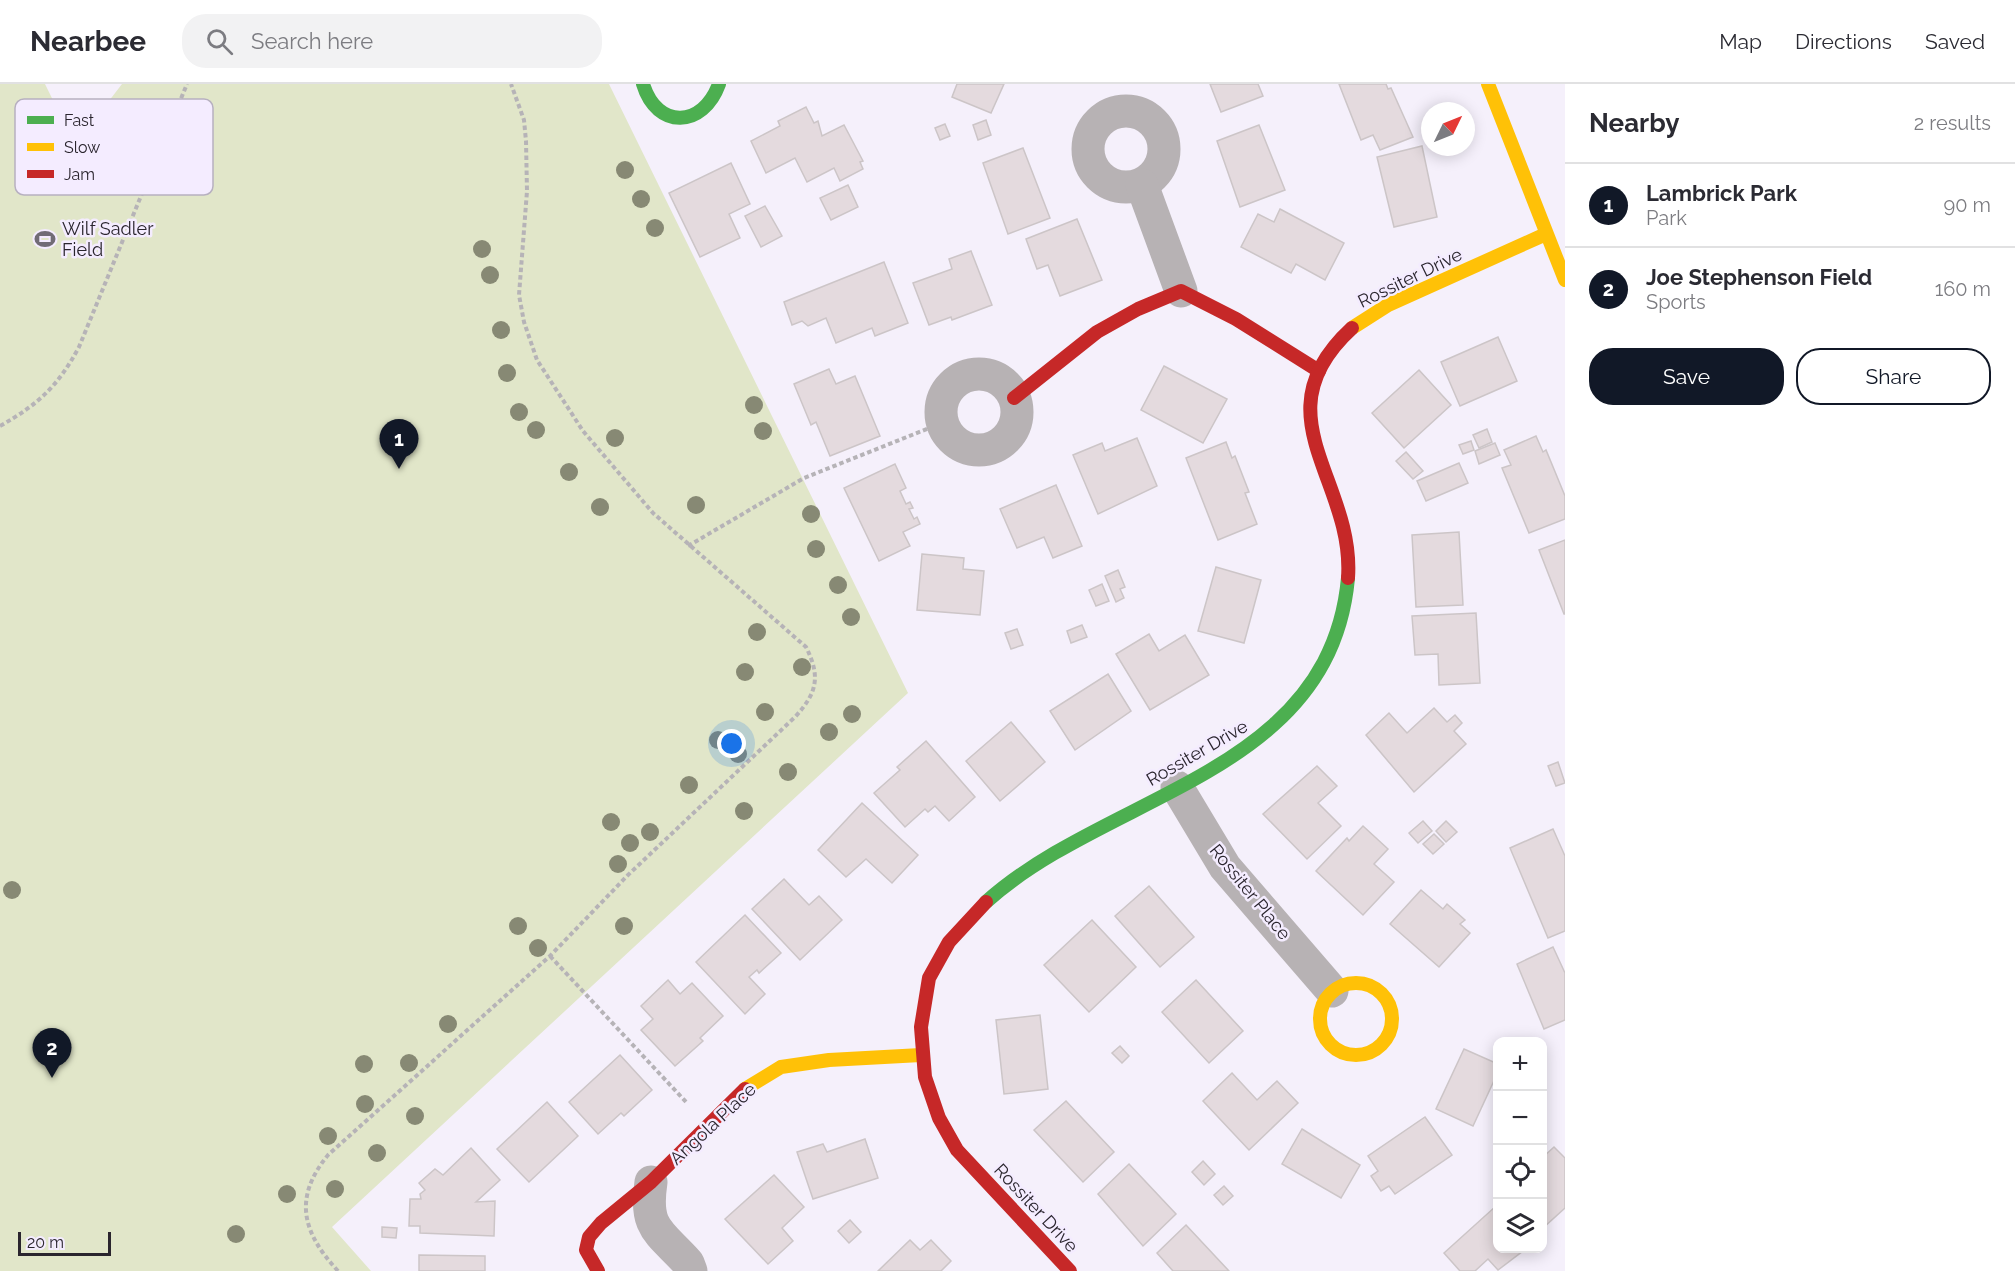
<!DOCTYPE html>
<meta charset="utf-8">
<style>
:root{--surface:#fff;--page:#f2f2f3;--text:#2b2b33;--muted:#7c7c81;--line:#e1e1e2;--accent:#111827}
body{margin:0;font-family:Raleway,sans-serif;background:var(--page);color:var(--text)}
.controls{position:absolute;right:18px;bottom:18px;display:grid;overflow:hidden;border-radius:12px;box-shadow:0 3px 15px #0003}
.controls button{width:54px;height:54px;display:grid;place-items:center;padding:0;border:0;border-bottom:2px solid var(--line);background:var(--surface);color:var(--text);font:30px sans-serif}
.compass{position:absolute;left:1421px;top:18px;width:54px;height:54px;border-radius:50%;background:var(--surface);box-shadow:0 3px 15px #0003;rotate:47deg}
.scale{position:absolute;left:18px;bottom:15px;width:93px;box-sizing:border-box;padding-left:6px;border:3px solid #2a252e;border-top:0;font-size:16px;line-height:21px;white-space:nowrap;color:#2a252e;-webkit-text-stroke:4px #f4ecff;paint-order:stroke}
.you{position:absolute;left:732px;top:660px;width:21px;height:21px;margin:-15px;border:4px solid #fff;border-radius:50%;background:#1a73e8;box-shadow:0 0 0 9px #1a73e833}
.badge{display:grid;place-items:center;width:39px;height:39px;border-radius:50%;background:var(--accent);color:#fff;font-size:20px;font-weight:700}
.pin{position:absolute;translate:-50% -50px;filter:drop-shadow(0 2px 3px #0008)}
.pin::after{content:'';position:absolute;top:32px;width:21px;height:18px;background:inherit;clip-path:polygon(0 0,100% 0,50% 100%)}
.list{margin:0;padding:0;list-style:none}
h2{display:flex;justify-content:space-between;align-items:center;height:78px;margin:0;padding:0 24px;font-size:26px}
h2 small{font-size:20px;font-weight:400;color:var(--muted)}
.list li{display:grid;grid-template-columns:39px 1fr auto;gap:18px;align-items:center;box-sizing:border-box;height:84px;padding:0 24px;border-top:2px solid var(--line)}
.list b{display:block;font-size:22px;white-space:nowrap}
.list p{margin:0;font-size:20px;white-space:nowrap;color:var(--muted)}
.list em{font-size:20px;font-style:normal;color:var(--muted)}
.actions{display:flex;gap:12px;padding:18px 24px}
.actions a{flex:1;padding:14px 0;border:2px solid var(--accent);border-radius:24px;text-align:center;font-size:21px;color:var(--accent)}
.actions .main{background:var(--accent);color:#fff}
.icon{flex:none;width:33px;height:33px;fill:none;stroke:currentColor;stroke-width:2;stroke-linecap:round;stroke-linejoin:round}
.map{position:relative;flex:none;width:1565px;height:1187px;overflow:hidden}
header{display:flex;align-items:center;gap:36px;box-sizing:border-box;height:84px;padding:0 30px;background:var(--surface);border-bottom:2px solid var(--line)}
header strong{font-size:28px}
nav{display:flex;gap:33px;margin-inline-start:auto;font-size:21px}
.search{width:420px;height:54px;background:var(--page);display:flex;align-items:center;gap:15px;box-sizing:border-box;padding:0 21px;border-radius:24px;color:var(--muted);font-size:22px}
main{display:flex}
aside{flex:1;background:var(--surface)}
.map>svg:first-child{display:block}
.green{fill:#e1e6c9}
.building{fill:#e4dade;stroke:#ccc5c7;stroke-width:1.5}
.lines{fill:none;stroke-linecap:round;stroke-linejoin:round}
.path{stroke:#b6b3b7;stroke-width:4;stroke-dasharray:4.5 3;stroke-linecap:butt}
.street{stroke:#b7b2b4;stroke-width:33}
.fast{stroke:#4caf50;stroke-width:14}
.slow{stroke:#ffc107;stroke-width:14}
.jam{stroke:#c62828;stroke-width:14}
.tree{fill:#878974}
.labels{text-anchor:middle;stroke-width:5;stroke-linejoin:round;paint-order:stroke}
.poi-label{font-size:18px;fill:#2a252e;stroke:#f4ecff;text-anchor:start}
.street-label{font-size:18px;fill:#2a252e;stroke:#f4ecff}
.key{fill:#f4ecff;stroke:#b7b0c0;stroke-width:1.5}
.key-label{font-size:16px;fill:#2a252e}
</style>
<header>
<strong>Nearbee</strong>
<div class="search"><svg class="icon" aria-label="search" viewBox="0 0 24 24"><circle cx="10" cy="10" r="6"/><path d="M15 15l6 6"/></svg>Search here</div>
<nav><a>Map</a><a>Directions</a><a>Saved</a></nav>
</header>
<main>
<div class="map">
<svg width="1565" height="1187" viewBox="0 0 1565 1187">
<rect width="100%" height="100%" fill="#f5f0fb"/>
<polygon class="green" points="0,0 45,0 75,61 122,0 609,0 908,609 332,1143 371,1187 0,1187"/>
<g class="building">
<polygon points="957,0 1004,0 991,29 952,13"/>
<polygon points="1210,0 1258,0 1263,12 1221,28"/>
<polygon points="1339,0 1386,0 1388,5 1391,4 1413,53 1380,66 1373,51 1361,56"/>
<polygon points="806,23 814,39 818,37 822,52 844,41 863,77 860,78 863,85 840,97 834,84 807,98 795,74 766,89 751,57 780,42 778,37"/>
<polygon points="986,36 991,51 978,56 973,41"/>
<polygon points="945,40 950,52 940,56 935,44"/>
<polygon points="1259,41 1285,106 1240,123 1217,57"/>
<polygon points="1422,62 1437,133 1394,143 1377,73"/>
<polygon points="1023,64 1050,134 1008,150 983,79"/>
<polygon points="731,79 750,120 729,130 740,154 700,173 669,109"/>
<polygon points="848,101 858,123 831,136 820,114"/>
<polygon points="765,122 782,152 761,163 745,132"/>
<polygon points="1280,125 1344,159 1325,196 1296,180 1291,189 1241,163 1258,130 1274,138"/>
<polygon points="1077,135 1102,196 1060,212 1048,181 1037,185 1026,155"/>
<polygon points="971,167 992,221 952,236 951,233 929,241 913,199 952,185 949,175"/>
<polygon points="884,178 908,239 875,252 872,244 836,259 826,234 808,242 802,237 792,241 784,218"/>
<polygon points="1498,253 1517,297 1460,322 1441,278"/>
<polygon points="1164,282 1227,315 1203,359 1141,326"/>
<polygon points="829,285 836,300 855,292 880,352 830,372 816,338 811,341 794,300"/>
<polygon points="1419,286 1451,321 1404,364 1372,329"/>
<polygon points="1487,345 1492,358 1479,364 1473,351"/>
<polygon points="1536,352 1543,368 1546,366 1565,412 1565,435 1529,449 1502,384 1511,381 1504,366"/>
<polygon points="1137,354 1157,402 1098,430 1073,371 1102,359 1105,367"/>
<polygon points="1471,357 1474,366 1463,370 1459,361"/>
<polygon points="1226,358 1232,374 1235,372 1249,408 1245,409 1257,440 1218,456 1186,374"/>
<polygon points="1495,359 1500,371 1479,380 1475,367"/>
<polygon points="1406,368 1423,387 1413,395 1396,377"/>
<polygon points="1459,379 1468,399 1426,417 1417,397"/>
<polygon points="895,380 906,404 900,407 906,420 910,418 913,424 909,425 914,435 917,433 920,440 903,448 910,462 879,477 844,404"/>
<polygon points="1056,401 1082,462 1053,474 1044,453 1017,464 1000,425"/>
<polygon points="1459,448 1463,521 1416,523 1412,451"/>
<polygon points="1565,456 1565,530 1564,530 1539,466"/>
<polygon points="922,470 964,474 963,485 984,487 980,531 917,526"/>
<polygon points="1216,483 1261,496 1244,559 1198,547"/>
<polygon points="1118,486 1125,503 1120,505 1124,514 1116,518 1105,492"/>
<polygon points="1102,500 1109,517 1096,522 1089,506"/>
<polygon points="1476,529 1480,599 1439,601 1438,570 1415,571 1412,532"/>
<polygon points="1082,541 1087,553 1071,559 1067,547"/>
<polygon points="1017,545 1023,561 1011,565 1005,549"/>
<polygon points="1149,550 1159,567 1185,551 1209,591 1150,626 1116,570"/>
<polygon points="1108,590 1131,627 1075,666 1050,627"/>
<polygon points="1434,624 1447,638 1455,631 1462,639 1454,647 1466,660 1414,708 1366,651 1389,629 1407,649"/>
<polygon points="1011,638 1045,678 1000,717 966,677"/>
<polygon points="926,657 975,713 949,737 935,722 928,728 925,725 905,743 874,709 900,686 897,683"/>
<polygon points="1558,678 1565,699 1556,702 1548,682"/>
<polygon points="1317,682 1337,702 1318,719 1341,742 1307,775 1263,730"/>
<polygon points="862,719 918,771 892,799 866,775 846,793 818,766"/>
<polygon points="1423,737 1432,747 1418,759 1409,749"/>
<polygon points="1446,737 1457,748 1446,758 1436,747"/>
<polygon points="1363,742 1388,765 1374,780 1394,798 1363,831 1316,787 1347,754 1349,757"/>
<polygon points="1553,745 1565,772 1565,847 1548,854 1510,764"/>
<polygon points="1434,750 1444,760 1433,770 1423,760"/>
<polygon points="784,795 809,821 819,812 842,836 800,876 752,825"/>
<polygon points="1149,802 1194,853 1160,883 1115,832"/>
<polygon points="1421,806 1443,825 1447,820 1465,836 1460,840 1470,849 1439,883 1390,840"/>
<polygon points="745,831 781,869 759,889 757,886 749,893 765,910 745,930 696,878"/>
<polygon points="1092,836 1136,883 1089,928 1044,881"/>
<polygon points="1553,863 1565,889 1565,936 1544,945 1517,880"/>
<polygon points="668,896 680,910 692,899 723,932 700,954 703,957 675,982 641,946 653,935 641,922"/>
<polygon points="1196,896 1243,947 1209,979 1162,928"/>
<polygon points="1040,931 1048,1005 1004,1010 996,936"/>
<polygon points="1120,962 1129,972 1122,979 1112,969"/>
<polygon points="1464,965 1498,980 1498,988 1473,1042 1436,1025"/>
<polygon points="620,971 652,1006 624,1032 621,1029 598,1050 569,1018"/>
<polygon points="1232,989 1257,1016 1277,997 1298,1019 1249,1066 1203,1017"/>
<polygon points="1066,1017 1114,1068 1083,1098 1034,1046"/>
<polygon points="547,1018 578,1052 529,1098 497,1065"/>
<polygon points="1425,1033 1452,1071 1395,1110 1389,1102 1381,1107 1371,1092 1378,1087 1368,1072"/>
<polygon points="1302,1045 1360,1081 1341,1114 1282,1080"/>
<polygon points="865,1055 878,1094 813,1115 797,1068 823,1060 827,1068"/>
<polygon points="1554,1063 1565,1074 1565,1124 1544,1143 1542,1074"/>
<polygon points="471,1064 500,1096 476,1118 495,1117 494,1152 420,1149 420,1142 409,1142 410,1115 421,1115 420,1110 425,1106 419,1099 435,1085 443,1091"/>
<polygon points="1203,1077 1215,1090 1204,1101 1192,1088"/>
<polygon points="1129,1080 1176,1130 1143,1162 1098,1110"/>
<polygon points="774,1091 804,1123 782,1144 793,1157 768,1180 725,1135"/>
<polygon points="1224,1102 1233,1112 1223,1121 1214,1111"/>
<polygon points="1496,1122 1498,1164 1527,1164 1498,1186 1488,1175 1475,1187 1460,1187 1444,1169"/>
<polygon points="850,1136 861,1148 849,1159 838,1147"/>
<polygon points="1186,1141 1229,1187 1173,1187 1157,1169"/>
<polygon points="382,1143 397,1144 396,1154 382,1153"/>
<polygon points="910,1156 920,1166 931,1156 951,1177 941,1187 878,1187"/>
<polygon points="419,1171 485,1172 485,1187 419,1187"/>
</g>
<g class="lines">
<g class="path">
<path d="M 0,342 C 39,320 58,302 79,263 L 187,0"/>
<polyline points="688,462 804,394 942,339"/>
<polyline points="550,872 686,1018"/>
<path d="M 338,1187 C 302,1148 293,1114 328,1071 L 550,872 L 628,791 L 795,633 C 817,609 821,593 806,563 L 653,429 L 583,347 L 537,276 L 524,238 L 519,211 L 527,107 L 526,57 L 524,36 L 511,0"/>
</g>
<g class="street">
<circle cx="1126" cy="65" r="38"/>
<polyline points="1142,101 1181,207"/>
<circle cx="979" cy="328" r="38"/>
<polyline points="1177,703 1225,783 1332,907"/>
<path d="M 651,1098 C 644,1145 659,1147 688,1179 L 691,1187"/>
</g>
<g class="fast">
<path d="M 643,0 C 657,46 703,44 719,0"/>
<path d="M 986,818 C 1108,708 1330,691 1348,494"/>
</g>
<g class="slow">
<polyline points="1488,0 1565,196"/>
<polyline points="1352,244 1388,221 1546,150"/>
<circle cx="1356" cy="935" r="36"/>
<polyline points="745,1005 781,983 829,976 921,971"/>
</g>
<g class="jam">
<polyline points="1014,314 1097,248 1138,225 1181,207 1236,235 1319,287"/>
<path d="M 1348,494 C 1355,396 1257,331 1352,244"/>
<polyline points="986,818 949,858 929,894 921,943 925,993 939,1034 957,1066 1070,1187"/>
<polyline points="598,1187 586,1166 589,1153 601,1139 651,1098 745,1005"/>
</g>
</g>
<g class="tree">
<circle cx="625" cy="86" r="9"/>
<circle cx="641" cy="115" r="9"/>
<circle cx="655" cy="144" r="9"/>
<circle cx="482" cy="165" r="9"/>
<circle cx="490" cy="191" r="9"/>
<circle cx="501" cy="246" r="9"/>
<circle cx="507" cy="289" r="9"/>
<circle cx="754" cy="321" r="9"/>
<circle cx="519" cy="328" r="9"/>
<circle cx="536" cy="346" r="9"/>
<circle cx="763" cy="347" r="9"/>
<circle cx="615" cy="354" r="9"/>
<circle cx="569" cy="388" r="9"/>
<circle cx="696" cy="421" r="9"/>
<circle cx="600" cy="423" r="9"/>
<circle cx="811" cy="430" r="9"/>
<circle cx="816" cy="465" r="9"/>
<circle cx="838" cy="501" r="9"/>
<circle cx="851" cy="533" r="9"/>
<circle cx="757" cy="548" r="9"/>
<circle cx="802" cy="583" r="9"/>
<circle cx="745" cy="588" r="9"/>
<circle cx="765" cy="628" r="9"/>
<circle cx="852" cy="630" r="9"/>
<circle cx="829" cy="648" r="9"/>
<circle cx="718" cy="656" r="9"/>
<circle cx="738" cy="670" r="9"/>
<circle cx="788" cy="688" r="9"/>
<circle cx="689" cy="701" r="9"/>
<circle cx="744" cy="727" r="9"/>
<circle cx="611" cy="738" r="9"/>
<circle cx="650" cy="748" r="9"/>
<circle cx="630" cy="759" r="9"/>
<circle cx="618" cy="780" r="9"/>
<circle cx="12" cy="806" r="9"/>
<circle cx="518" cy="842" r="9"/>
<circle cx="624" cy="842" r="9"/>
<circle cx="538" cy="864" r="9"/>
<circle cx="448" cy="940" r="9"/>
<circle cx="409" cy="979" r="9"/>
<circle cx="364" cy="980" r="9"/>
<circle cx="365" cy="1020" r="9"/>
<circle cx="415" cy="1032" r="9"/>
<circle cx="328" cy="1052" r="9"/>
<circle cx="377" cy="1069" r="9"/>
<circle cx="335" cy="1105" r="9"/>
<circle cx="287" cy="1110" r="9"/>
<circle cx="236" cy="1150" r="9"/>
</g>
<defs>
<g id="stadium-bare" transform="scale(1.62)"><path d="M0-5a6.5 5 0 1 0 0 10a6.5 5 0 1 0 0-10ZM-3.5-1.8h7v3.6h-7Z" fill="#716c76" stroke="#f4ecff" stroke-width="2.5" paint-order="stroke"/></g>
</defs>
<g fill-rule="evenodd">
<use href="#stadium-bare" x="45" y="155"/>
</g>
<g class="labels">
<g class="poi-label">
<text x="62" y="151">Wilf Sadler<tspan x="62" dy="21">Field</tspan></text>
</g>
<g class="street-label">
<text transform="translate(1410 194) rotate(-26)" y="6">Rossiter Drive</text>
<text transform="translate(1197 669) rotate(-30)" y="6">Rossiter Drive</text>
<text transform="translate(1250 808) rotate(51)" y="6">Rossiter Place</text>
<text transform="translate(713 1040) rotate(-43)" y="6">Angola Place</text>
<text transform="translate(1036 1124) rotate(47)" y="6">Rossiter Drive</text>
</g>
</g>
<rect x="15" y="15" width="198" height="96" rx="9" class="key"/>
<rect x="27" y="32" width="27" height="8" fill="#4caf50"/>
<rect x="27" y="59" width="27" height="8" fill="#ffc107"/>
<rect x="27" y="86" width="27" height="8" fill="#c62828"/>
<g class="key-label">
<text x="64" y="42">Fast</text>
<text x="64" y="69">Slow</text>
<text x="64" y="96">Jam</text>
</g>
</svg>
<div class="controls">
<button>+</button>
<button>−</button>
<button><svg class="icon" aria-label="locate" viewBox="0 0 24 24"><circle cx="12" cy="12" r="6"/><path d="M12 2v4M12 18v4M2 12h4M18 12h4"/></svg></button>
<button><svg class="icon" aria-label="layers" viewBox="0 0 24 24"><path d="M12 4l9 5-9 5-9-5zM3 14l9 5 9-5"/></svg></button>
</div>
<svg class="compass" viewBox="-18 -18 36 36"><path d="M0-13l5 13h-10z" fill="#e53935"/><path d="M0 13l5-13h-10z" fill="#7c7c81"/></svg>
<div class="scale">20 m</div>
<div class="you"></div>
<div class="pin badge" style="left:399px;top:385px">1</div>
<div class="pin badge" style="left:52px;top:994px">2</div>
</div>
<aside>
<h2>Nearby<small>2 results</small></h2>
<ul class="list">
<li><span class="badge">1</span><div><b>Lambrick Park</b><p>Park</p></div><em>90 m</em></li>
<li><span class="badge">2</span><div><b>Joe Stephenson Field</b><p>Sports</p></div><em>160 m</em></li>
</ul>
<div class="actions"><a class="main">Save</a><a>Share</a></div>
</aside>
</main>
